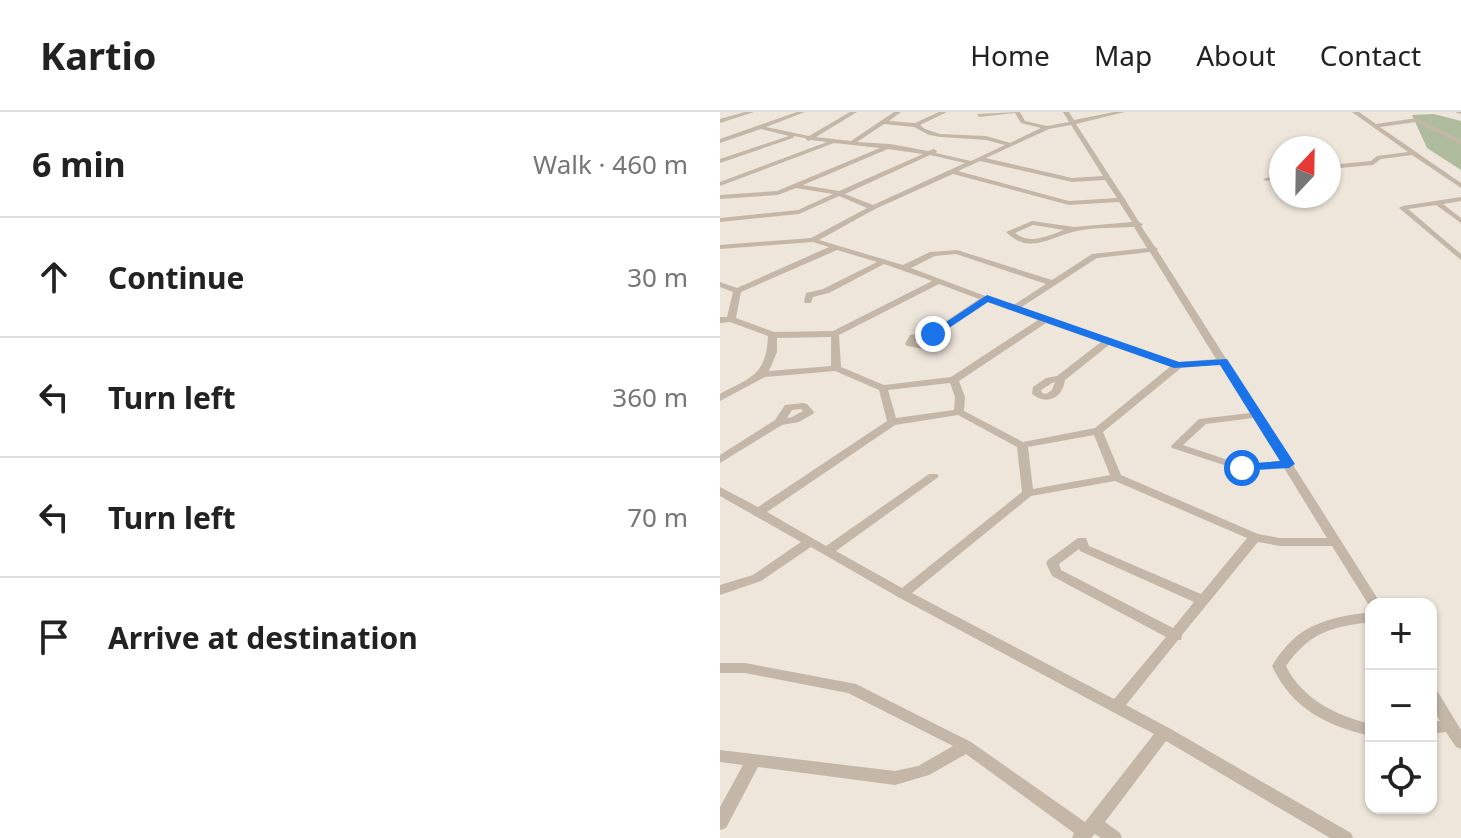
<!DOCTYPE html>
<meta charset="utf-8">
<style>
:root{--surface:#fff;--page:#f2f2f2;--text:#222;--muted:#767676;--line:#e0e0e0}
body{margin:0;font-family:"Noto Sans",sans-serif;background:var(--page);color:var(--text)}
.controls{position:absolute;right:24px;bottom:24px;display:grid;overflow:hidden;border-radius:16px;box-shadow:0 2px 6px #0004}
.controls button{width:72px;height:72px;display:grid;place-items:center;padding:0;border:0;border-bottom:2px solid var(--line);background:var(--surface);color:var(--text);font:40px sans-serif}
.compass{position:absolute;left:549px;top:24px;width:72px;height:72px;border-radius:50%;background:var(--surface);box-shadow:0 2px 6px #0004;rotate:22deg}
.stop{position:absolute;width:24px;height:24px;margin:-18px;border:6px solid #1a73e8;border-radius:50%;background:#fff}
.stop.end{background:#1a73e8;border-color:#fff;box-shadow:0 2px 8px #0008}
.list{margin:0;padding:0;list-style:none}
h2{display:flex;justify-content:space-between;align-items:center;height:104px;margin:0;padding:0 32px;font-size:34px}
h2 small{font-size:26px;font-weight:400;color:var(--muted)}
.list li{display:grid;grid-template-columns:52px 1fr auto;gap:24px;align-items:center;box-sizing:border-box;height:120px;padding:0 32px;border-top:2px solid var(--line)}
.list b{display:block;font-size:30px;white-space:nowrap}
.list em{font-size:26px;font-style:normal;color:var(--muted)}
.icon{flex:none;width:44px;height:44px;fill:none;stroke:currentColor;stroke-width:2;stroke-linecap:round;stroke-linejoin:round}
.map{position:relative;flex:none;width:741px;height:726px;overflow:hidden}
header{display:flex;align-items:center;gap:48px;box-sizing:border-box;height:112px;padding:0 40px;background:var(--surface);border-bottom:2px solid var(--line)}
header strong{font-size:38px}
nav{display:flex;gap:44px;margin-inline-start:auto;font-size:28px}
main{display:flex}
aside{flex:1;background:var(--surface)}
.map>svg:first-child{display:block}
.green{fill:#aebb9d}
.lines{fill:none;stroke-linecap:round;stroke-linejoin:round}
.street{fill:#c4b7a8;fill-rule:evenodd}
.route{fill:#1a73e8}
</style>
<header>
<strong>Kartio</strong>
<nav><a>Home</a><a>Map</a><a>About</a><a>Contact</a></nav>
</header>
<main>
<aside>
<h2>6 min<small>Walk · 460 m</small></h2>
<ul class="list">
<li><svg class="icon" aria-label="ahead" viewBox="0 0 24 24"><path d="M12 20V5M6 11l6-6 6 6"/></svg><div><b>Continue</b></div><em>30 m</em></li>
<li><svg class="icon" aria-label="left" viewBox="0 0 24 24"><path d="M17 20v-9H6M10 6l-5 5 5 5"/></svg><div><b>Turn left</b></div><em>360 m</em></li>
<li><svg class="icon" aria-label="left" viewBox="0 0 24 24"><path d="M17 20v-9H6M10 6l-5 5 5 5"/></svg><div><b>Turn left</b></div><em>70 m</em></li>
<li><svg class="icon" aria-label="arrive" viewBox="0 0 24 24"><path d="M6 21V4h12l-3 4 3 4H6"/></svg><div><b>Arrive at destination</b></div></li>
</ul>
</aside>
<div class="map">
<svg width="741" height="726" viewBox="0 0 741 726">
<rect width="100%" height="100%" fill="#eee6db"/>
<polygon class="green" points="714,2 741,9 741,58 707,36 692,3"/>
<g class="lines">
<g class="street">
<polygon points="25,0 34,0 0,11 0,7"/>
<path d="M 77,0 L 85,0 L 46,15 L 89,24 L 130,0 L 137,0 L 96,25 L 131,29 L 174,0 L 181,0 L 169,9 L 195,11 L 219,0 L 227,0 L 200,13 L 205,17 L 220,22 L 266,24 L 290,31 L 321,16 L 301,11 L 295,1 L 259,5 L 257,2 L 300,0 L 305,9 L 327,14 L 349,10 L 343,0 L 349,0 L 354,8 L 394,0 L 405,0 L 356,12 L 404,86 L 406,88 L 406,89 L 419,110 L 423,112 L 421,114 L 435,135 L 438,137 L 437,138 L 571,349 L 574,352 L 573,353 L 661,492 L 651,492 L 650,495 L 612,434 L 560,434 L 538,430 L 462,523 L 461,528 L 458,528 L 406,593 L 449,616 L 631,721 L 633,726 L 610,726 L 446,629 L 385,710 L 400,721 L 402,726 L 381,726 L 375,722 L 371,726 L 352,726 L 354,721 L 246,642 L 209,663 L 175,673 L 38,655 L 6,716 L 0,718 L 0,695 L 23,653 L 0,650 L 0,638 L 175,659 L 198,654 L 233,634 L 128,581 L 25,561 L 0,561 L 0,551 L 25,551 L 136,572 L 251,630 L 365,710 L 434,622 L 178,485 L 91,435 L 41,469 L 0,483 L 0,473 L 33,463 L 81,430 L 0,384 L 0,375 L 38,395 L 167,309 L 159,278 L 115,259 L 45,265 L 0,289 L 0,282 C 31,265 46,264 48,224 L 10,210 L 0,211 L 0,205 L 7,205 L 13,180 L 0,175 L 0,170 L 17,176 L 109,135 L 93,130 L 0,137 L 0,133 L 91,126 L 147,96 L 119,84 L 79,102 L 0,110 L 0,106 L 78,98 L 113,82 L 76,76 L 58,83 L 0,87 L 0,83 L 57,79 L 160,36 L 114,31 L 0,74 L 0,70 L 107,30 L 91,28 L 88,29 L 85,26 L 74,24 L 73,26 L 0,51 L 0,47 L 69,24 L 41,17 L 0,31 L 0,27 ZM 164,12 L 194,15 L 209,23 L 220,25 L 266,28 L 285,33 L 251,49 L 216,41 L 217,39 L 214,37 L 208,39 L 170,32 L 137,30 ZM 351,13 L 383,64 L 352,66 L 266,46 L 329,17 ZM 168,37 L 203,42 L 119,79 L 83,73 ZM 210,43 L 245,51 L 153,93 L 125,82 ZM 260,49 L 352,70 L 385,68 L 397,86 L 349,89 L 238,59 ZM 233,62 L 349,93 L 399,90 L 412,110 L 354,115 L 312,109 L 286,120 C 310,144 331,124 357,119 C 376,115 395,116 414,115 L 427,136 L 372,142 L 332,168 L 237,138 L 210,140 L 183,153 L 99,128 L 155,97 ZM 313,113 L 344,118 C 327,124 311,133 295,121 ZM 117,138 L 157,150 L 103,177 L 86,181 L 84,189 L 85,191 L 91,191 L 93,185 L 109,181 L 164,152 L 212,169 L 113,219 L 54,220 L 16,206 L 21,180 ZM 430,140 L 496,247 L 459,250 L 300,196 L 377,146 ZM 236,142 L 326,172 L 292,194 L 191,156 L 215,144 ZM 219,172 L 259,187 L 210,220 L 190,223 L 185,232 L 187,234 L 204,237 L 209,234 L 216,224 L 267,190 L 318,208 L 231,265 L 164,273 L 121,255 L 119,223 ZM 326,211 L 381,230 L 337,264 L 326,266 L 313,275 L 312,282 C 326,294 343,286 345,268 L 389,233 L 451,254 L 375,316 L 303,330 L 244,299 L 245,285 L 239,269 ZM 111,225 L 111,254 L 49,259 L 57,240 L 57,226 ZM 206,226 L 200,232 L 195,231 L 197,227 ZM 500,252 L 530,301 L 479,307 L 451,334 L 452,336 L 522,359 L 564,356 L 607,426 L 560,426 L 538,422 L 401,363 L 383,320 L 461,256 ZM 335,270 L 332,278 L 326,282 L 322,281 L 321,278 L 332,271 ZM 230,271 L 235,285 L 234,298 L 176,306 L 168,278 ZM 238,303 L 297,335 L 302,380 L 182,476 L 116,439 L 217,366 L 219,364 L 217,362 L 209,362 L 106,434 L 47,400 L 175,313 ZM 533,306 L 560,349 L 523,353 L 463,333 L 486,312 ZM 374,323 L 390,363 L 313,377 L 308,335 ZM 395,369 L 527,426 L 481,482 L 369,434 L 366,426 L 358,426 L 328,448 L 326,451 L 332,464 L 446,525 L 394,587 L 192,481 L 311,384 ZM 359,437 L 360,439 L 474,490 L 453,516 L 341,458 L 339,452 Z"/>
<polygon points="632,0 639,0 656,12 697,6 741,28 741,32 739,31 696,10 660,15 741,71 741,76 692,43 661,47 653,53 609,57 609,53 651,49 657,44 688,40"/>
<polygon points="736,0 741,0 741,2 737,1"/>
<polygon points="561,62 561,66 546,69 543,67"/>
<polygon points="741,85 741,89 723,92 741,106 741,111 716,93 688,97 741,142 741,148 679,96 682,94"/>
<path d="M 83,291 L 87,292 L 94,300 L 93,302 L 79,310 L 62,313 L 0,351 L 0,343 L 55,308 L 65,293 ZM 81,297 L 83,299 L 72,305 L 67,306 L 72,298 Z"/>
<path d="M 651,500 L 651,510 C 611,515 590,520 566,554 C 582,587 617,604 651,612 L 651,624 C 607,614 572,597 552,554 C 577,512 606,506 651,500 Z"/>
<polygon points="711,575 716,577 741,618 741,637 736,635 726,620 711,622 711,610 720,609 711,594"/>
</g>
</g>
<polygon class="route" points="267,183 459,250 507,247 575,352 569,356 517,359 517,353 522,352 560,349 500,253 454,256 268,190 217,224 208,222"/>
</svg>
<div class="controls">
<button>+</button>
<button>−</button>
<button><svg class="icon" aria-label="locate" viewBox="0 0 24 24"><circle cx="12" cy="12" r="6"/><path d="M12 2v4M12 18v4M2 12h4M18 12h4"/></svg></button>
</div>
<svg class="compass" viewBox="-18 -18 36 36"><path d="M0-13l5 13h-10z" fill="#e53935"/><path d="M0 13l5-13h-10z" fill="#767676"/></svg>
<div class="stop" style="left:522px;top:356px"></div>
<div class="stop end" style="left:213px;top:222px"></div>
</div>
</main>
